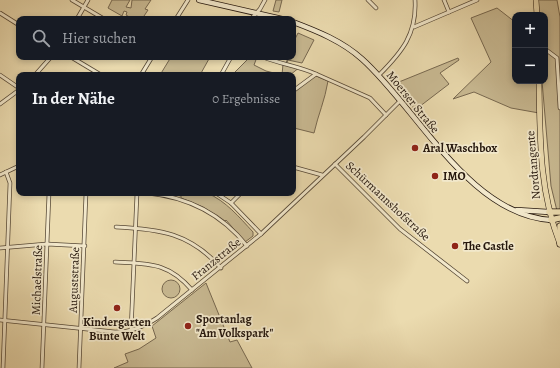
<!DOCTYPE html>
<html lang="de">
<meta charset="utf-8">
<style>
:root{--surface:#171b24;--page:#242831;--text:#f1f3f6;--muted:#9ea1a6;--line:#363941}
body{margin:0;font-family:Alegreya,serif;background:var(--page);color:var(--text)}
.controls{position:absolute;right:12px;top:12px;display:grid;overflow:hidden;border-radius:8px;box-shadow:0 2px 6px #0003}
.controls button{width:36px;height:36px;display:grid;place-items:center;padding:0;border:0;border-bottom:1px solid var(--line);background:var(--surface);color:var(--text);font:20px sans-serif}
.list{margin:0;padding:0;list-style:none}
h2{display:flex;justify-content:space-between;align-items:center;height:52px;margin:0;padding:0 16px;font-size:17px}
h2 small{font-size:13px;font-weight:400;color:var(--muted)}
.icon{flex:none;width:22px;height:22px;fill:none;stroke:currentColor;stroke-width:2;stroke-linecap:round;stroke-linejoin:round}
.map{position:relative;flex:none;width:560px;height:368px;overflow:hidden}
.search{position:absolute;background:var(--surface);box-shadow:0 2px 6px #0003;left:16px;top:16px;width:280px;height:44px;display:flex;align-items:center;gap:10px;box-sizing:border-box;padding:0 14px;border-radius:8px;color:var(--muted);font-size:15px}
.panel{position:absolute;background:var(--surface);box-shadow:0 2px 6px #0003;left:16px;top:72px;width:280px;height:124px;border-radius:8px}
.map>svg:first-child{display:block}
.green{fill:#c9ba93;stroke:#776850}
.lines{fill:none;stroke-linecap:round;stroke-linejoin:round}
.street-casing{stroke:#564836;stroke-width:4.5}
.secondary-casing{stroke:#25170d;stroke-width:6}
.primary-casing{stroke:#25170d;stroke-width:6}
.highway-casing{stroke:#25170d;stroke-width:7}
.street{stroke:#f2e8cb;stroke-width:3}
.secondary{stroke:#f2e8cb;stroke-width:4.5}
.primary{stroke:#ebdbaf;stroke-width:5}
.highway{stroke:#ebdbaf;stroke-width:5.5}
.poi-dot{fill:#8f2418;stroke:#f2e8cb;stroke-width:1.5}
.labels{text-anchor:middle;stroke-width:3.5;stroke-linejoin:round;paint-order:stroke}
.street-label{font-size:12px;fill:#25170d;stroke:#f2e8cb}
.poi-label{font-size:12px;font-weight:bold;fill:#25170d;stroke:#f2e8cb;text-anchor:start}
</style>
<div class="map">
<svg width="560" height="368" viewBox="0 0 560 368">
<rect width="100%" height="100%" fill="#ebdbaf"/>
<filter id="stains"><feTurbulence type="fractalNoise" baseFrequency=".005" numOctaves="4"/><feColorMatrix values="0 0 0 0 .2 0 0 0 0 .09 0 0 0 0 .02 0 0 0 .5 -.17"/></filter>
<radialGradient id="worn" r=".72"><stop offset=".6" stop-color="#630" stop-opacity="0"/><stop offset="1" stop-color="#630" stop-opacity=".3"/></radialGradient>
<g class="green">
<polygon points="112,0 130,0 126,7 131,8 132,0 151,0 145,9 148,10 142,19 133,19 126,15 127,12 124,11 122,16 108,8"/>
<polygon points="276,0 282,0 279,12 273,11"/>
<polygon points="536,0 557,0 560,17 560,211 557,211 551,186 542,81 545,81 545,15 537,15"/>
<polygon points="497,8 515,22 515,81 539,81 539,113 511,108 474,92 453,99 491,62 471,18"/>
<polygon points="298,33 314,40 302,63 288,60 286,64 300,67 290,75 238,75 235,72 250,57 257,57 254,65 266,71 282,75 283,64 286,64 288,57 293,57 293,43"/>
<polygon points="171,57 210,57 200,75 160,75"/>
<polygon points="458,58 459,60 440,73 449,84 415,110 394,84"/>
<path d="M 314,75 L 328,81 C 325,100 318,115 314,133 L 294,128 L 293,131 L 293,91 Z"/>
<path d="M 158,193 L 207,193 C 226,201 239,217 253,232 L 253,236 L 245,242 L 226,220 L 225,221 L 203,207 L 181,198 L 181,196 Z"/>
<circle cx="171" cy="289" r="9"/>
<polygon points="206,283 230,342 237,340 252,368 114,368 128,362 125,354 139,349 156,338 152,326"/>
</g>
<g class="lines">
<g class="street-casing">
<g id="street">
<polyline points="72,0 104,19"/>
<polyline points="368,0 376,8"/>
<polyline points="444,0 449,12"/>
<polyline points="0,13 19,25"/>
<polyline points="77,19 88,0"/>
<polyline points="176,19 188,0"/>
<polyline points="251,19 260,9 265,0"/>
<polyline points="414,27 477,0"/>
<polyline points="545,49 557,58 560,108"/>
<polyline points="71,57 101,75"/>
<path d="M 263,57 C 280,64 298,66 316,74"/>
<polyline points="0,75 19,88"/>
<polyline points="35,75 51,57"/>
<polyline points="141,75 152,57"/>
<polyline points="221,75 231,57"/>
<path d="M 379,75 C 402,52 417,34 415,0"/>
<polyline points="293,91 316,74 370,98 386,115"/>
<polyline points="0,104 19,90"/>
<polyline points="335,164 400,229 467,281"/>
<polyline points="293,167 322,175"/>
<polyline points="0,175 19,166"/>
<path d="M 147,193 C 188,197 221,213 247,246"/>
<polyline points="216,193 231,203 261,234"/>
<polyline points="231,203 241,193"/>
<path d="M 116,227 C 160,229 190,233 221,268"/>
<polyline points="0,248 47,244 85,246"/>
<path d="M 115,262 C 149,264 168,262 192,290"/>
<path d="M 0,320 L 115,332 C 131,332 143,327 157,318 L 261,234 L 364,137 L 400,101"/>
<polyline points="131,331 137,193"/>
<polyline points="3,368 10,183 6,172"/>
<polyline points="42,368 49,193"/>
<polyline points="79,368 86,193"/>
</g>
</g>
<g class="secondary-casing">
<g id="secondary">
<polyline points="199,0 282,19"/>
<path d="M 293,22 C 317,31 342,41 362,59 C 417,108 469,215 551,220"/>
<polyline points="517,210 549,212"/>
</g>
</g>
<g class="primary-casing">
<g id="primary">
<polyline points="536,0 537,15"/>
<path d="M 539,81 C 540,138 539,190 560,244"/>
</g>
</g>
<g class="highway-casing">
<g id="highway">
<polyline points="549,212 560,212"/>
<polyline points="551,220 560,218"/>
<polyline points="560,244 560,226"/>
</g>
</g>
<use href="#street" class="street"/>
<use href="#secondary" class="secondary"/>
<use href="#primary" class="primary"/>
<use href="#highway" class="highway"/>
</g>
<g class="poi-dot">
<circle cx="415" cy="148" r="4"/>
<circle cx="435" cy="176" r="4"/>
<circle cx="455" cy="246" r="4"/>
<circle cx="117" cy="308" r="4"/>
<circle cx="188" cy="326" r="4"/>
</g>
<g class="labels">
<g class="street-label">
<text transform="translate(413 102) rotate(51)" y="4">Moerser Straße</text>
<text transform="translate(533 165) rotate(-95)" y="4">Nordtangente</text>
<text transform="translate(388 201) rotate(43)" y="4">Schürmannshofstraße</text>
<text transform="translate(216 259) rotate(-39)" y="4">Franzstraße</text>
<text transform="translate(37 280) rotate(-88)" y="4">Michaelstraße</text>
<text transform="translate(74 280) rotate(-88)" y="4">Auguststraße</text>
</g>
<g class="poi-label">
<text x="423" y="152">Aral Waschbox</text>
<text x="443" y="180">IMO</text>
<text x="463" y="250">The Castle</text>
<text x="196" y="323">Sportanlag<tspan x="196" dy="14">"Am Volkspark"</tspan></text>
<text x="117" y="326" text-anchor="middle">Kindergarten<tspan x="117" dy="14">Bunte Welt</tspan></text>
</g>
</g>
<rect width="100%" height="100%" filter="url(#stains)"/>
<rect width="100%" height="100%" fill="url(#worn)"/>
</svg>
<div class="controls">
<button>+</button>
<button>−</button>
</div>
<div class="search"><svg class="icon" aria-label="search" viewBox="0 0 24 24"><circle cx="10" cy="10" r="6"/><path d="M15 15l6 6"/></svg>Hier suchen</div>
<section class="panel">
<h2>In der Nähe<small>0 Ergebnisse</small></h2>
<ul class="list">
</ul>
</section>
</div>
